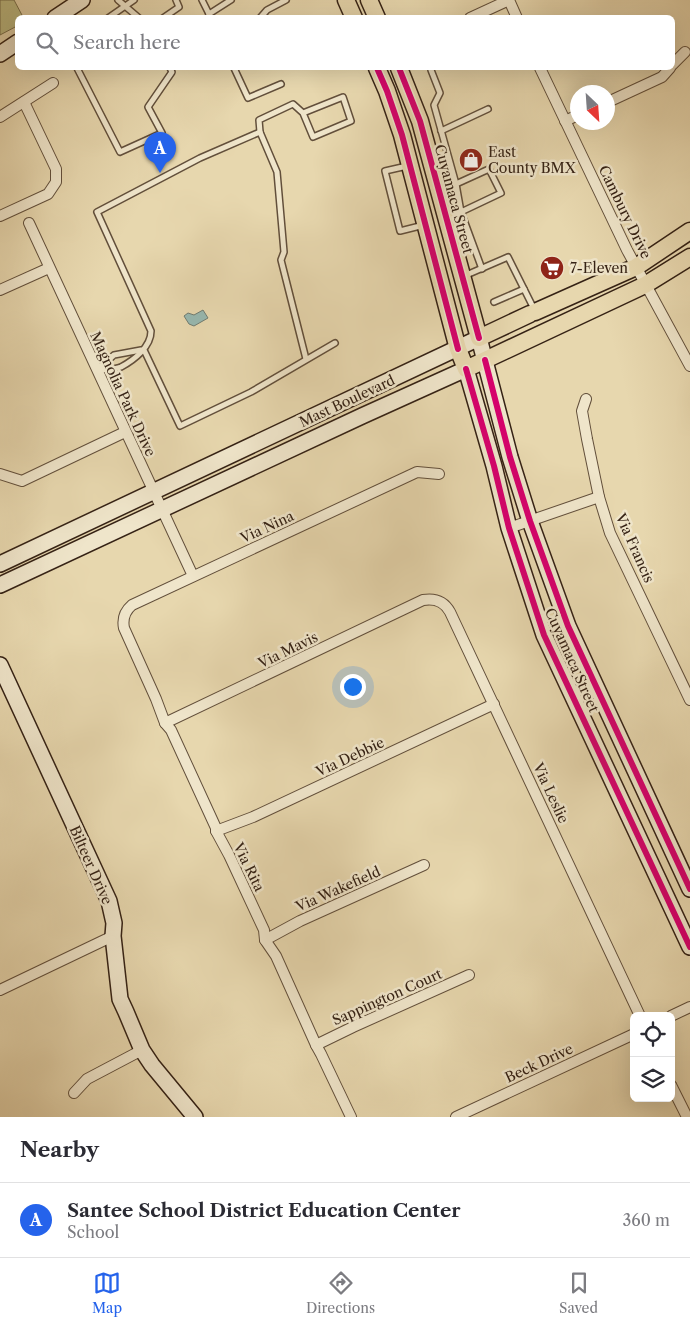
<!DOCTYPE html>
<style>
:root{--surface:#fff;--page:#f2f2f3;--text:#2b2b33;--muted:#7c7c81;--line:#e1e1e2;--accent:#2563eb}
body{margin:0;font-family:"Libre Caslon Text",serif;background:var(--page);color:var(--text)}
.controls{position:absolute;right:15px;bottom:15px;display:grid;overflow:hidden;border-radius:8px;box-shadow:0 5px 20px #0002}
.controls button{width:45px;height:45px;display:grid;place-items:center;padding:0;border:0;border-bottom:1px solid var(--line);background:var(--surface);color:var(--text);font:25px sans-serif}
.compass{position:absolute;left:570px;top:85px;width:45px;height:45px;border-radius:50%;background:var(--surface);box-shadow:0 5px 20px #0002;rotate:155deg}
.you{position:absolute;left:352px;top:686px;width:18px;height:18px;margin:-12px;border:4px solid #fff;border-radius:50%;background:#1a73e8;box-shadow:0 0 0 8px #1a73e833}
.badge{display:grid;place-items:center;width:32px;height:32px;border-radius:50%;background:var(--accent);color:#fff;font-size:16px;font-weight:700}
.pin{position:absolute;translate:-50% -41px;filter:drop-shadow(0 1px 2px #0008)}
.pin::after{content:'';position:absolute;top:26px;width:18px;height:15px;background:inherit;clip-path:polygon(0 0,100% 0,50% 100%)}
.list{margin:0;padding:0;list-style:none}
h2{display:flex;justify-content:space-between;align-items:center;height:65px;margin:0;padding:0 20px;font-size:21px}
h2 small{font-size:16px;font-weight:400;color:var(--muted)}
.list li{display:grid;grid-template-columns:32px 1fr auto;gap:15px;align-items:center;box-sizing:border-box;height:75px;padding:0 20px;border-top:1px solid var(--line)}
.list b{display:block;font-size:19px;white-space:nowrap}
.list p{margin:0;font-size:16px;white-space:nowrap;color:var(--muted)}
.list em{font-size:16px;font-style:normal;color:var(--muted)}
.icon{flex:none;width:28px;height:28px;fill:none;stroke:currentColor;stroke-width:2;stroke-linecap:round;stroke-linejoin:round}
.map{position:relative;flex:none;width:690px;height:1117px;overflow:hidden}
.search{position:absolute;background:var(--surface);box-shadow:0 5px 20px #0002;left:15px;right:15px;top:15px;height:55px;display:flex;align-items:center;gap:12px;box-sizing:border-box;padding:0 18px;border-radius:8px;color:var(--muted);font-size:19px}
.sheet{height:140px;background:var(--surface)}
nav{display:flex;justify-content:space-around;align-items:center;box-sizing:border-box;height:70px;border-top:1px solid var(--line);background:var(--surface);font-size:14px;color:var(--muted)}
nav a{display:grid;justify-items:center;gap:2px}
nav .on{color:var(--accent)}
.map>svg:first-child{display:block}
.green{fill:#bdbc85;stroke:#796f4d}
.water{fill:#97b8b0;stroke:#707c72}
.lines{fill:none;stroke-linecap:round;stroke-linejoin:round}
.lane-casing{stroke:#624f3b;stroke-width:8}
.street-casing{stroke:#624f3b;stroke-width:12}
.secondary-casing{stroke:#352215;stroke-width:18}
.primary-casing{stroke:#352215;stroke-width:19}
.lane{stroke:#efe5ca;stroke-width:5}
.street{stroke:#efe5ca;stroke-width:10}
.secondary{stroke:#efe5ca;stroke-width:15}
.primary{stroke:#e7d7ae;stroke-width:16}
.cycleway-casing{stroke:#efe5ca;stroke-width:9}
.cycleway{stroke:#d6006c;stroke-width:6}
.labels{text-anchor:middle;stroke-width:5;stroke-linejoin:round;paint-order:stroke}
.poi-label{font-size:14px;fill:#352215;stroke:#efe5ca;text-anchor:start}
.street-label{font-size:14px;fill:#352215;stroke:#efe5ca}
</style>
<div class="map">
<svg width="690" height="1117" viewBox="0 0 690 1117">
<rect width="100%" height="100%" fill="#e7d7ae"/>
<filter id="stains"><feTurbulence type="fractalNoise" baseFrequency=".004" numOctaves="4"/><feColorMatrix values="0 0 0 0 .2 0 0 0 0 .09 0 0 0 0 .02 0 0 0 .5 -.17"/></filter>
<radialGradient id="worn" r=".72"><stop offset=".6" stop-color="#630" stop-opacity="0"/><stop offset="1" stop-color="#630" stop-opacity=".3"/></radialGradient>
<polygon class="green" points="0,0 14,0 23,17 18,18 17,26 0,35"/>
<polygon class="water" points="203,310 208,318 194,326 189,324 184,316 188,313 194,315"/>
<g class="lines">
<g class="lane-casing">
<g id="lane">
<polyline points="118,0 139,18"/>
<polyline points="202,0 211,18"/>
<polyline points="209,14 231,0"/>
<polyline points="108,18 134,0"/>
<polyline points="163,18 179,7 176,0"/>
<polyline points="260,18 267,10 286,0"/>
<polyline points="77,68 120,152 162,133 148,107 172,72 170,68"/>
<polyline points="234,68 248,98 281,84"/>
<polyline points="431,68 431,70 440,93 434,105 456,184"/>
<polyline points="303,113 313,137 351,121 343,97 303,113 293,104 259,120 260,132 277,172 284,252 281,260 306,359"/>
<polyline points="441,131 488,109"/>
<polyline points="407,166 385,171 400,231 424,225"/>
<polygon points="489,169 501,193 461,212 456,184"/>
<polyline points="449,215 461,212 482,269"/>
<polyline points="464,276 508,257 534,309"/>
<polyline points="494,302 524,289"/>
<polyline points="144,350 180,426 251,392 335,343"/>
<polyline points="98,369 114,355 141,350"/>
<path d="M 97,370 C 104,369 114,370 121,367 C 134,360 151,347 151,331 L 97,212 L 200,158 L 260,132"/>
</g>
</g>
<g class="street-casing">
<g id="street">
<polyline points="470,18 509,0 517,18"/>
<polyline points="672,65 685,52"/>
<polyline points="540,68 627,250 690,366"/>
<polyline points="608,102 662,77 670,68"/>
<polyline points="0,117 53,83"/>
<polyline points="565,121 578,115"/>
<polyline points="0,216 48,194 56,182 56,169 24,102"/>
<polyline points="29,223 193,576"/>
<polyline points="0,290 49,268"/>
<polyline points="586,399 582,411 587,439 599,497 610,533 690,700"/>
<polyline points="0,474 22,481 125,432"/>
<polyline points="509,528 599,497"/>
<path d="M 165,723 L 423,600 C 435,598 444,601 450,612 L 640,1016"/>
<polyline points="216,831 253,817 494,704"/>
<polyline points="265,940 300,921 424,865"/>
<polyline points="0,990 113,936"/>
<polyline points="671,1016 690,1007"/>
<polyline points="316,1045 353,1027 469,975"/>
<polyline points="671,1085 687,1117"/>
<polyline points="74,1093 87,1079 142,1050"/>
<path d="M 351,1117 L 321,1054 L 316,1045 L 276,956 L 265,940 L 264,930 L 229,855 L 216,831 L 216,828 L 171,730 L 165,723 L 156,699 L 124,628 C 122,618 125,611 132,605 L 417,472 L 439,474"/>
<polyline points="456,1117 634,1034"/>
</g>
</g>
<g class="secondary-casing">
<g id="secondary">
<polyline points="55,18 82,0"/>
<polyline points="0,54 18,42"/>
<polyline points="0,564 479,338 510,457 530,521 568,626 690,889"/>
<polyline points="0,585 362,416 466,369 494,466 509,528 544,635 690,947"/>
<polyline points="0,665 109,901 114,923 113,936 120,999 126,1012 142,1050 152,1065 195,1117"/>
</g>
</g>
<g class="primary-casing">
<g id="primary">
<polyline points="346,0 354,18"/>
<polyline points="369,0 377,18"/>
<polyline points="377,68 387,91 402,135 458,349 466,369 645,285 690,257"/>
<polyline points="399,68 420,121 479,338 530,314"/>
<polyline points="535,312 636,267 690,231"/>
</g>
</g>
<use href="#lane" class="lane"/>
<use href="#street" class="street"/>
<use href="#secondary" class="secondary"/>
<use href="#primary" class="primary"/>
<g class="cycleway-casing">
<g id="cycleway">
<polyline points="377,68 387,91 402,135 458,349"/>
<polyline points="399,68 420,121 479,338"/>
<polyline points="485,360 510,457 530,521 568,626 690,889"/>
<polyline points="466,369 494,466 509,528 544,635 690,947"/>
</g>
</g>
<use href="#cycleway" class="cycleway"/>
</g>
<defs>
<g id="shop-disc" transform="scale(1.25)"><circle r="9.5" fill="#8f2418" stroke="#efe5ca"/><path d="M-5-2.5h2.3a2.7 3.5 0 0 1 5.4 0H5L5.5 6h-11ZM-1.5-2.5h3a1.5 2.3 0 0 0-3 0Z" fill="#fff"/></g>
<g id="supermarket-disc" transform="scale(1.25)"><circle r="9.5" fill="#8f2418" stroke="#efe5ca"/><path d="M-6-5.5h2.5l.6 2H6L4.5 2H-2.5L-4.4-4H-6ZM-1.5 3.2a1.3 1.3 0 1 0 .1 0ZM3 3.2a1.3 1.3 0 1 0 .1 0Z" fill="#fff"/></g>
</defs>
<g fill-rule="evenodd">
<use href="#shop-disc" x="471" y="160"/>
<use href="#supermarket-disc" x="552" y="268"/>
</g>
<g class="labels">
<g class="poi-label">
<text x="488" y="157">East<tspan x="488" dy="16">County BMX</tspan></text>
<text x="570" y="273">7-Eleven</text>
</g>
<g class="street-label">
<text transform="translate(454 199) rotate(75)" y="5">Cuyamaca Street</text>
<text transform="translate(625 212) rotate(64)" y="5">Cambury Drive</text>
<text transform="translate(123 394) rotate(65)" y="5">Magnolia Park Drive</text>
<text transform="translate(347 401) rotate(-25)" y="5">Mast Boulevard</text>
<text transform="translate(267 527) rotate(-25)" y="5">Via Nina</text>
<text transform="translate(635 548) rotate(66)" y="5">Via Francis</text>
<text transform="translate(288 650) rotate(-26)" y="5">Via Mavis</text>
<text transform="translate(572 660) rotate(66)" y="5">Cuyamaca Street</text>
<text transform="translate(350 757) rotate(-25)" y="5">Via Debbie</text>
<text transform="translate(551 793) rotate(65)" y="5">Via Leslie</text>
<text transform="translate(91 865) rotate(66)" y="5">Bilteer Drive</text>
<text transform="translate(249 867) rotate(64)" y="5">Via Rita</text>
<text transform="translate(338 889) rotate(-24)" y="5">Via Wakefield</text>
<text transform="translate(387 997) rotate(-24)" y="5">Sappington Court</text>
<text transform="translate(539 1063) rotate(-25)" y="5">Beck Drive</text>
</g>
</g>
<rect width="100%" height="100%" filter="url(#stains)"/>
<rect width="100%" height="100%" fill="url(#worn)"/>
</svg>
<div class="controls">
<button><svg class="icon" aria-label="locate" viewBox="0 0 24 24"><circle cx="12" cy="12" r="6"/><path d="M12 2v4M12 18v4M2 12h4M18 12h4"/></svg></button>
<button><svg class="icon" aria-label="layers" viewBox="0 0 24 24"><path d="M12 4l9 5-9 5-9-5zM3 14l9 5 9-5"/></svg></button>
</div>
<svg class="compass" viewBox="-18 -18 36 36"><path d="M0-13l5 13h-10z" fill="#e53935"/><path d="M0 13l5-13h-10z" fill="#7c7c81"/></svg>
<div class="you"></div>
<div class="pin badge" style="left:160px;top:173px">A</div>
<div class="search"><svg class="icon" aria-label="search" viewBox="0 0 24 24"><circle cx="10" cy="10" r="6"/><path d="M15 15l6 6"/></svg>Search here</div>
</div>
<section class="sheet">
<h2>Nearby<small></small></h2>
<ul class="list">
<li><span class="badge">A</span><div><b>Santee School District Education Center</b><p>School</p></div><em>360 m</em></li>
</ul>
</section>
<nav>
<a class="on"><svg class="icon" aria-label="map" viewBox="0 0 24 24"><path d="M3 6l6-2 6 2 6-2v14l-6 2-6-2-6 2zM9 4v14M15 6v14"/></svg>Map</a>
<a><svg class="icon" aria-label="directions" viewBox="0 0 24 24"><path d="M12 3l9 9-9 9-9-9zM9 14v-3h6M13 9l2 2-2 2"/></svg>Directions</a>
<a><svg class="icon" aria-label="saved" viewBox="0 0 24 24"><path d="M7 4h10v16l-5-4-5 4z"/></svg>Saved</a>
</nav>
